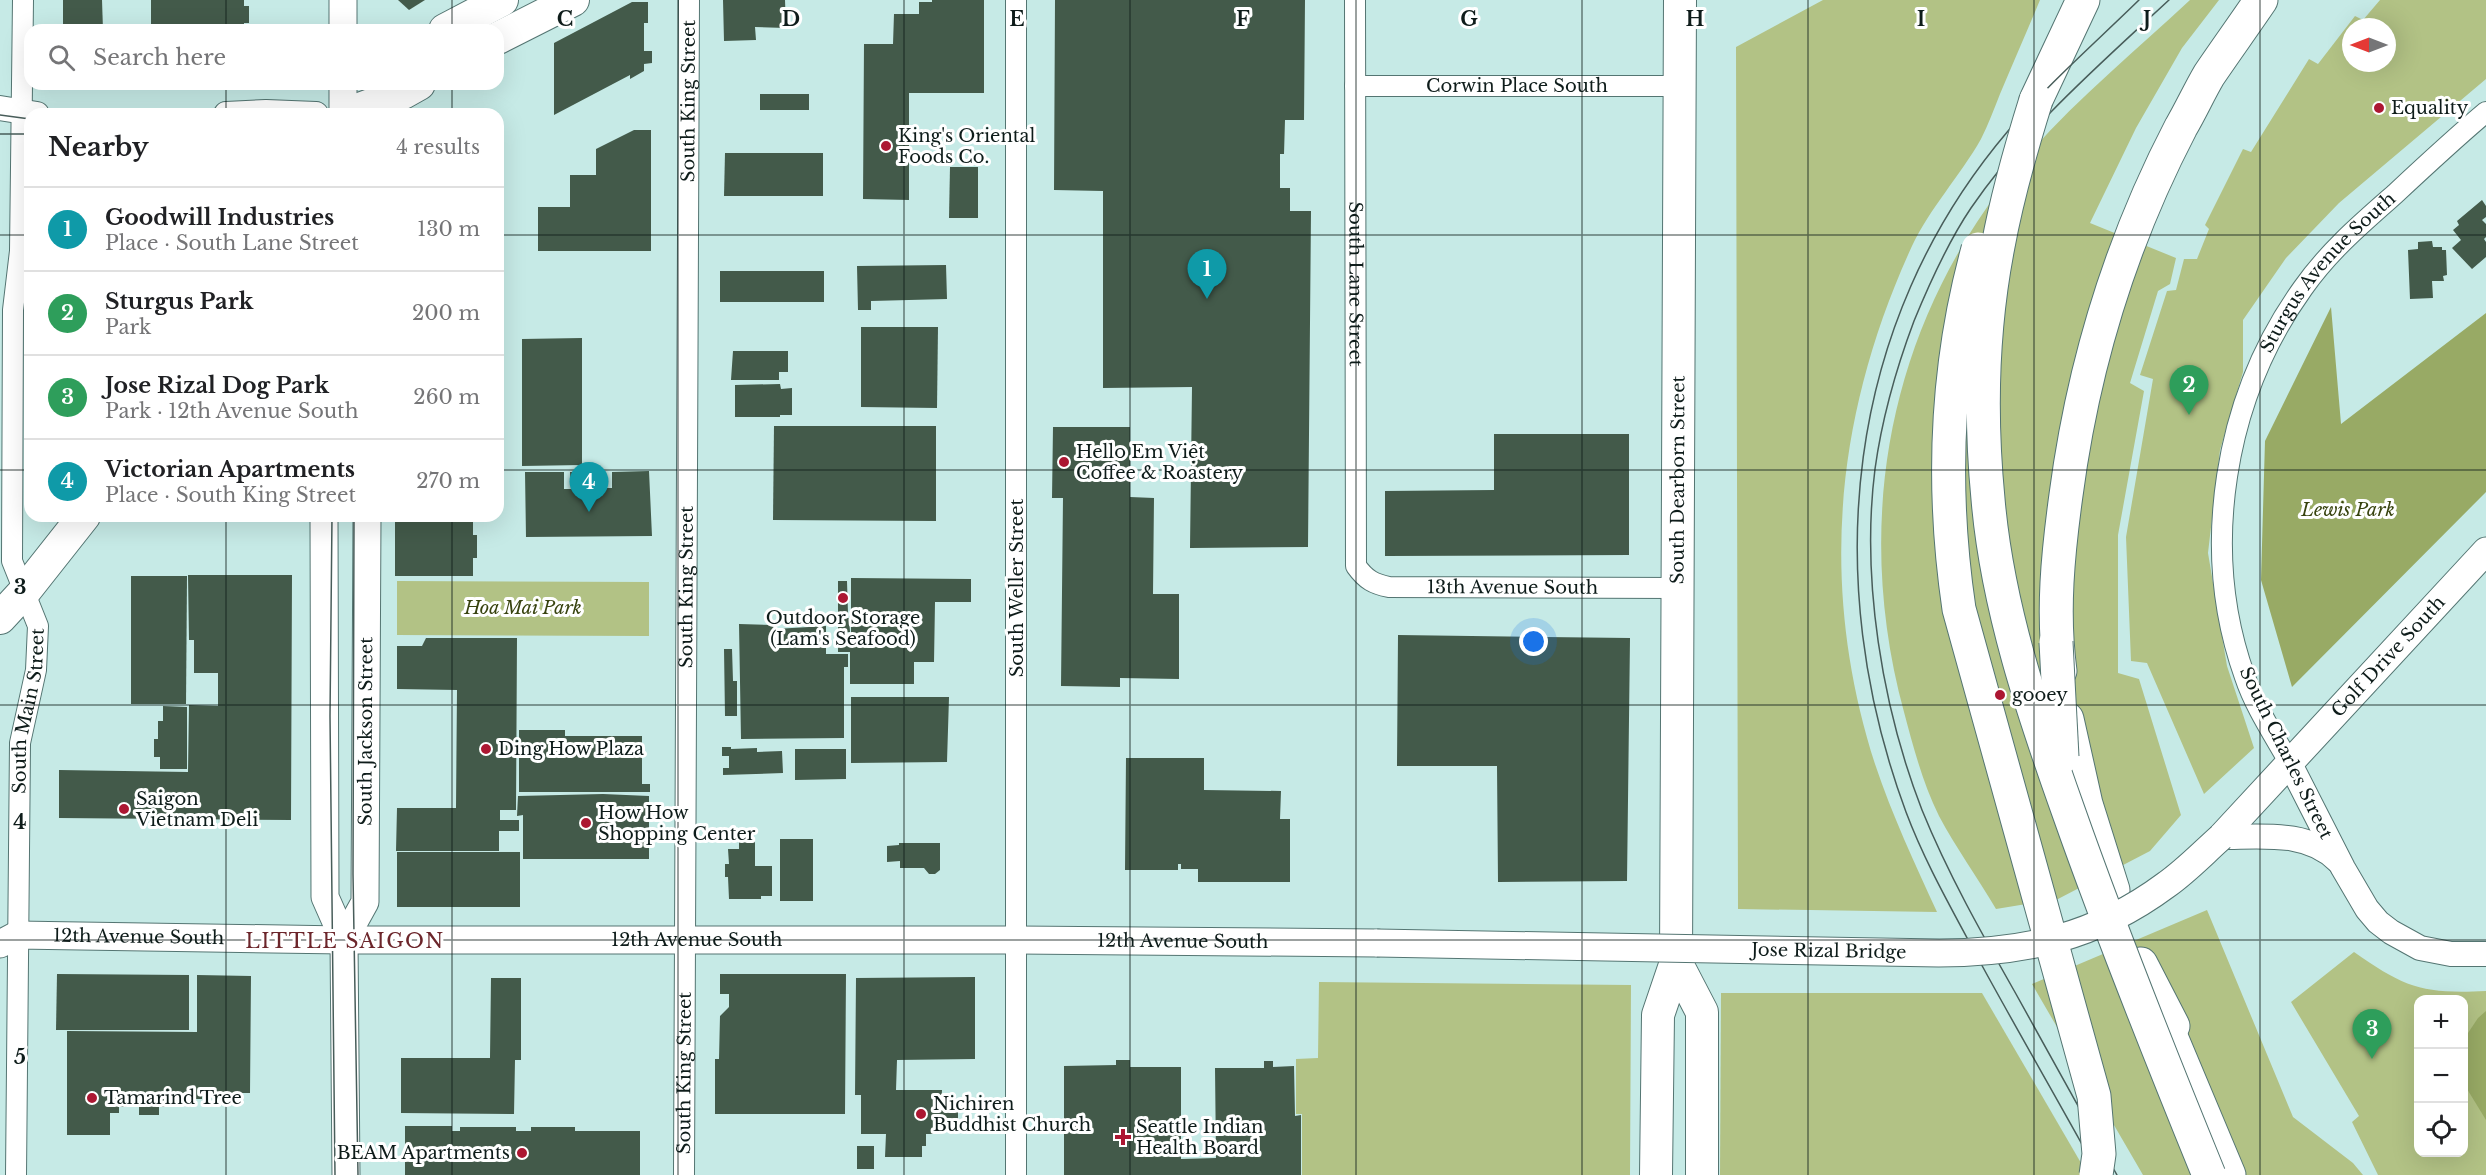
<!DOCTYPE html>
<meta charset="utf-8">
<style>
:root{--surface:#fff;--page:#f6f6f6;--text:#202124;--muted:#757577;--line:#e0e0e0;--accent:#ac1732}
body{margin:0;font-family:"Libre Baskerville",serif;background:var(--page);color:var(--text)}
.controls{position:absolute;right:18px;bottom:18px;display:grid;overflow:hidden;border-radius:12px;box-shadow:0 6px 24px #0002}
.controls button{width:54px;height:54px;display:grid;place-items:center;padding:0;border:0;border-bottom:2px solid var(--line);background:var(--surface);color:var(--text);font:30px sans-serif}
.compass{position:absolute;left:2342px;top:18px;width:54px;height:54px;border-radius:50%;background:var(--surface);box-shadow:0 6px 24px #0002;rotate:270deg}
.you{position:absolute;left:1534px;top:642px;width:21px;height:21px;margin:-15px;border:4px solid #fff;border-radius:50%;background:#1a73e8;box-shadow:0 0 0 9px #1a73e833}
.badge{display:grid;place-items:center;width:39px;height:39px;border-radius:50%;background:var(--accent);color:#fff;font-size:20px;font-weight:700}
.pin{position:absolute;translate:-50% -50px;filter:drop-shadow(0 2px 3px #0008)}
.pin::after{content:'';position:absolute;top:32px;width:21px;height:18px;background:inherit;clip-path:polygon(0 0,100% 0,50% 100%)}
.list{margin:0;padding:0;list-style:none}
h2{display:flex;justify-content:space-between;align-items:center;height:78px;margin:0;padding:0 24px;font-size:26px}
h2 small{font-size:20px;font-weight:400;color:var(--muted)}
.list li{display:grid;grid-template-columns:39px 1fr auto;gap:18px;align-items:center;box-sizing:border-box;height:84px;padding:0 24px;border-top:2px solid var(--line)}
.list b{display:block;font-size:22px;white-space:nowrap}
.list p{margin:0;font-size:20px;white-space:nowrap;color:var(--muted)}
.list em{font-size:20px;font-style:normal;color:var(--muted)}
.icon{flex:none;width:33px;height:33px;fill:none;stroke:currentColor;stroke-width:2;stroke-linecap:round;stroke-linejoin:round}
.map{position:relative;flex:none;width:2486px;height:1175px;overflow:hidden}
.search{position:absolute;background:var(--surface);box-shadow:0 6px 24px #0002;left:24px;top:24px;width:480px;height:66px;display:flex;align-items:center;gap:15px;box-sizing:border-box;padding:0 21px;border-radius:18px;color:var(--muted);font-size:22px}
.panel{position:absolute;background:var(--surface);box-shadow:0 6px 24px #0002;left:24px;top:108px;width:480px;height:414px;border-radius:18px}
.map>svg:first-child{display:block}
.green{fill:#b2c285;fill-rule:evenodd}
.forest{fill:#98aa65}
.building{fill:#435a4a}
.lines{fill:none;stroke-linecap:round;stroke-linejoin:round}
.minor-casing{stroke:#547572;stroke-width:22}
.tertiary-casing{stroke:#547572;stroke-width:26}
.secondary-casing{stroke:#547572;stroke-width:29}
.primary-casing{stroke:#547572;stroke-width:34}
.motorway-casing{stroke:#547572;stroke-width:35}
.minor{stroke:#fff;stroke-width:20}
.tertiary{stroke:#fff;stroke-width:24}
.secondary{stroke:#fff;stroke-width:27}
.primary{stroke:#fff;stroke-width:32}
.motorway{stroke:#fff;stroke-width:33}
.tram{stroke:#485d5a;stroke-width:1.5}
.secondary-bridge-casing{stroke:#547572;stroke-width:29;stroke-linecap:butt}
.motorway-bridge-casing{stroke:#547572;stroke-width:35;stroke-linecap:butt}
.secondary-bridge{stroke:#fff;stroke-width:27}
.motorway-bridge{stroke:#fff;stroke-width:33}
.grid{fill:none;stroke:#0e1c1a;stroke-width:1.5;stroke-opacity:0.55}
.poi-dot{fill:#ac1732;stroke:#fff;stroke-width:2}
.labels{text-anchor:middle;stroke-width:6;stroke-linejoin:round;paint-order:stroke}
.street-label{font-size:18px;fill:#0e1c1a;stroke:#fff}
.poi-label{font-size:18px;fill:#0e1c1a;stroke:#fff;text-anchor:start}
.park-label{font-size:18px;font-style:italic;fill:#38430f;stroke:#fff}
.neighbourhood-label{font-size:20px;letter-spacing:1.5px;fill:#6c262b;stroke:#fff}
.grid-label{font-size:20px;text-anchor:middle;font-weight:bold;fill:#0e1c1a;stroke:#fff;stroke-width:6;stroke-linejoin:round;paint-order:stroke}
</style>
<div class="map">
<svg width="2486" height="1175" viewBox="0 0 2486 1175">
<rect width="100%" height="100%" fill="#c6eae6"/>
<g class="green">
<path d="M 1823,0 L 2040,0 C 2027,31 2013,63 2000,94 C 1994,109 1988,125 1981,139 C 1960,176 1930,208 1912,246 C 1835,414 1818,586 1875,764 C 1892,815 1915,864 1937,912 L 1738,909 L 1736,47 Z"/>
<path d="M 2190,0 L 2219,0 L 2182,48 L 2136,128 L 2090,223 L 2176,258 L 2170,284 L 2158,291 L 2130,383 L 2144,391 L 2118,535 L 2118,673 L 2139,679 L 2181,815 L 2150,851 L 2058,899 L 1996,909 C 1978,878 1956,848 1939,816 C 1923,784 1913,746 1904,712 C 1854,528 1886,340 2001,188 C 2055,116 2125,61 2190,0 Z"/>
<path d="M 2380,0 L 2486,0 L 2486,79 L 2339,203 L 2286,258 L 2243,320 L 2243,372 L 2220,450 L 2208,553 L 2227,666 L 2254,748 L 2204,794 L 2147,663 L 2131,661 L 2126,537 L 2153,379 L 2140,375 L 2167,291 L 2176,290 L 2184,259 L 2197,259 L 2209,229 L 2205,225 L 2243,149 L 2251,152 L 2309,59 L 2318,64 L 2355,16 L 2363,20 ZM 2351,27 L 2387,27 L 2387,63 L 2351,63 Z"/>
<polygon points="397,581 649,582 649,636 397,635"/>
<polygon points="2207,910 2293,1117 2353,1163 2363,1175 2143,1175 2032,984"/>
<path d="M 2354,952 C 2405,988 2423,994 2486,991 L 2486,1175 L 2378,1175 L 2352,1122 L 2359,1116 L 2291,1002 ZM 2418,1000 L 2464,1000 L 2464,1152 L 2418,1152 Z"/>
<polygon points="1319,982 1631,985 1630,1175 1302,1175 1302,1114 1296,1114 1296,1059 1318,1058"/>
<polygon points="1721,993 1982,993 2088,1175 1720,1175"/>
</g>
<g class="forest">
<polygon points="2331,307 2341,424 2486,313 2486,492 2292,687 2261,580 2265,441"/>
<polygon points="2486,1011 2486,1120 2464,1084 2464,1039 2478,1018"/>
</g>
<g class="building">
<polygon points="63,0 102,0 103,30 63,30"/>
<polygon points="151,0 244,0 244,6 249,6 249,23 244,23 244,30 151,30"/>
<polygon points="398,0 425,0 409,10"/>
<polygon points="723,0 785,0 786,28 755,27 756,40 724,41"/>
<polygon points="932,0 984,0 984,93 909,93 909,200 863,199 864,44 893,44 894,14 919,14 919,2 932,2"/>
<polygon points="1055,0 1305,0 1304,120 1285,120 1284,154 1280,154 1280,188 1290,188 1290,211 1311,211 1308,547 1190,548 1192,387 1103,388 1103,191 1054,190"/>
<polygon points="632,2 648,2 648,23 644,23 644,51 652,51 652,63 644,64 644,71 630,79 630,75 554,115 554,43"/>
<rect x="760" y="94" width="49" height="16"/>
<polygon points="634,130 651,130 651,251 538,251 538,207 570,207 570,175 596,175 596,149"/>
<polygon points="725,153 823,153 823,196 724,196"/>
<polygon points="950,167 978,167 978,218 949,218"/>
<polygon points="2482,200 2486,206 2486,217 2482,220 2486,224 2486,237 2484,239 2486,242 2486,257 2472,269 2452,248 2461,240 2453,230 2459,225 2457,221"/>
<polygon points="498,212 502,224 501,360 498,360"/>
<polygon points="2432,241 2433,247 2442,247 2442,250 2446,250 2447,275 2443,276 2444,281 2432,281 2433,298 2410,299 2408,250 2418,249 2418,242"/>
<polygon points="946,265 947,299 871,301 871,310 858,310 857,266"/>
<rect x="720" y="271" width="104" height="31"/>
<polygon points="861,327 938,327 937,408 861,407"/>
<polygon points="582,338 582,465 522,466 522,339"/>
<polygon points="733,351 788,351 788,372 779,372 779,380 731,380"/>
<polygon points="780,384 781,389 792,388 792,415 780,415 780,417 735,417 735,385"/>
<polygon points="774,426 936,426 936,521 773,520"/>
<polygon points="1053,427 1130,427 1130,497 1154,498 1153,594 1179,594 1179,679 1120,678 1120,687 1061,686 1063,498 1052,498"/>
<polygon points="1494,434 1629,434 1629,555 1385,556 1385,491 1494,490"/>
<polygon points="649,471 652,536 526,537 525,472 564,472 564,489 571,489 570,472 604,472 604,488 612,488 612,472"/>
<polygon points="395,516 466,516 466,521 473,521 473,535 477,535 477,558 473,558 473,576 395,576"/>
<polygon points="188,575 292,575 291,820 59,818 59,770 188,772 189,705 218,706 218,673 194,673 194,640 189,640"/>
<polygon points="131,576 187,576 186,704 131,704"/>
<polygon points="851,578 971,579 971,602 935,602 934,662 914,662 914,684 850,684 850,652 838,652 838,639 851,639"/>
<polygon points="838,581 847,581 848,614 838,614"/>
<polygon points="838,618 849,618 850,632 838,633"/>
<polygon points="739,624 775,625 775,629 826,626 826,654 848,654 848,667 844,667 844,738 741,739"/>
<polygon points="1398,635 1630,638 1627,881 1498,882 1497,766 1397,766"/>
<polygon points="426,638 517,638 516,810 500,810 500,820 519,820 519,831 499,831 499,851 396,851 397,808 456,808 457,690 397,689 397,646 422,646"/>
<polygon points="724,649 732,649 733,681 737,681 737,716 725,716"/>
<polygon points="851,697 949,697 947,762 851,763"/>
<polygon points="163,706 187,707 187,769 160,769 160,757 154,757 154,739 158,739 158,721 163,721"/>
<polygon points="519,730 565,730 565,736 642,736 642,784 650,784 650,792 519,792"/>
<polygon points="722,747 731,747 731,749 757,748 757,752 782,751 783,773 723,775 723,768 729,768 729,756 722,756"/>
<polygon points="795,749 846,749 846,779 795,780"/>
<polygon points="1126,758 1204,758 1204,790 1281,791 1280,819 1290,819 1290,882 1198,882 1198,869 1181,869 1181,864 1178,864 1178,870 1125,870"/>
<polygon points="603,794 649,796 649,859 523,859 523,815 517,816 518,796"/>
<rect x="780" y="839" width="33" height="62"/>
<polygon points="739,840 755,840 755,866 772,866 772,896 761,896 761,899 729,899 728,877 725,877 725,864 729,864 728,849 739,849"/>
<polygon points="899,843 940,843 940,870 935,874 929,874 924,868 900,868 900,861 887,862 887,846 899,845"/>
<rect x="397" y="852" width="123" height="55"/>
<polygon points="57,974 189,975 189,1030 56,1030"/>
<polygon points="720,974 846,974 845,1114 715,1114 715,1059 719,1059 720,1016 729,1007 729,994 720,994"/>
<polygon points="197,975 251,976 250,1093 202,1093 202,1099 177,1099 177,1107 159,1107 159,1115 139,1115 139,1107 119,1107 119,1113 110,1113 110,1135 67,1135 67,1031 197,1032"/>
<polygon points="975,977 975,1059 897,1060 896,1090 942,1090 941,1109 958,1109 958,1120 942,1120 941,1134 926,1134 926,1146 922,1146 922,1157 885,1157 886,1134 861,1134 861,1095 855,1095 856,978"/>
<polygon points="491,978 521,978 521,1060 515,1060 514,1114 401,1113 401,1058 490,1058"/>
<polygon points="1116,1060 1130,1060 1130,1067 1181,1067 1181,1159 1216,1158 1215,1068 1264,1068 1264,1061 1273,1061 1273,1067 1294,1066 1295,1116 1301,1115 1301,1175 1064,1175 1064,1066 1116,1065"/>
<polygon points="405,1126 452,1126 452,1131 460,1131 460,1127 516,1127 516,1131 531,1131 531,1127 575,1127 575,1131 640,1131 640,1175 405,1175"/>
<rect x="857" y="1146" width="17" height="23"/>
</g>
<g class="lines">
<g class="minor-casing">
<g id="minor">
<polyline points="1016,0 1016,1175"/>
<path id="s1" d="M 1355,0 L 1356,566 C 1366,580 1374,584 1389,587 L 1678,588"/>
<path id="s2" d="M 1355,86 L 1680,86"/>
<path id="s3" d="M 2289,762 C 2274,735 2255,707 2245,677 C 2199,549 2224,398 2303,288 C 2329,251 2362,223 2395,194 C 2425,166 2455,138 2486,112"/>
<path id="s4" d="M 16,1175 L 20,743 L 36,670 L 38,626 L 12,561 L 13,310 L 20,251 L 23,0"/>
<path id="s5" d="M 684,1175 L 689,0"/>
</g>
</g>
<g class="tertiary-casing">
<g id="tertiary">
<polyline points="0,108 37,114"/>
<polyline points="226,114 266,112 316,114"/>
<polyline points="2289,762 2343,868 2367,909 2378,922 2391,932 2420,948 2451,954 2486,954"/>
<path d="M 2221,837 C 2261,837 2308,830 2338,861"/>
</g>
</g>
<g class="secondary-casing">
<g id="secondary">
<polyline points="343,0 343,30"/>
<polyline points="343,114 343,84"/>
<polyline points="324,516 325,897 344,940 346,1175"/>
<path id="s6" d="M 2221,837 L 2486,551"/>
<path id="s7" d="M 344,940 L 365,902 L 367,516"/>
<path id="s8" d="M 0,944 L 17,935 L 344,940 L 1017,940 L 1377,943"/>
</g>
</g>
<g class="primary-casing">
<g id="primary">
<polyline points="445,30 502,0"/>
<polyline points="498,38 573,0"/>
<polyline points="346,114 403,93 419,84"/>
<polyline points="0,618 24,592 84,516"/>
<polyline points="1676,962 1702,1012 1702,1175"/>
<path id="s9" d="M 1656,1175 L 1658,1015 L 1676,962 L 1680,0"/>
</g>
</g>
<g class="motorway-casing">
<g id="motorway">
<polyline points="2036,100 2083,0"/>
<path d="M 2060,671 C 2052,612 2058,553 2066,495 C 2083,366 2121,242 2181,127 C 2191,110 2199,92 2209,75 C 2226,50 2244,25 2261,0"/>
<polyline points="2067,719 2086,804 2113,890"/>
<polyline points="2141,964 2173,1026"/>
<polyline points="2159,1008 2229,1175"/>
</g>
</g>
<use href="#minor" class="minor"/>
<use href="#tertiary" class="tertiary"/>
<use href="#secondary" class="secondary"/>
<use href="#primary" class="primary"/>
<use href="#motorway" class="motorway"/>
<g class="tram">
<polyline points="0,115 30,119"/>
<polyline points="0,134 30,134"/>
<polyline points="332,516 330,716 335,1175"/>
<polyline points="354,516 353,874 358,1175"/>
<path d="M 2099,1175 C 2058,1100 2014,1025 1973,949 C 1949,904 1924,860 1906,812 C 1820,580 1844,324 2008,131 C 2048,84 2095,43 2139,0"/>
<path d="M 2117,1175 C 2083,1115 2049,1054 2016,994 C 1982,934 1948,874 1922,810 C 1882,707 1861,579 1875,469 C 1882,418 1896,369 1914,321 C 1930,282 1948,242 1971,208 C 2026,128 2098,66 2169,0"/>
</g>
<g class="secondary-bridge-casing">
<g id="secondary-bridge">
<path id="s10" d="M 1377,943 L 1939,953 C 2024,953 2096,937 2166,885 C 2186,871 2203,853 2221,837"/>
</g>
</g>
<g class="motorway-bridge-casing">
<g id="motorway-bridge">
<path d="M 2036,100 C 2021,148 2007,197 1998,246 C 1982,328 1980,416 1988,499 C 1997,606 2033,712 2069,813 C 2112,935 2160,1055 2209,1175"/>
<path d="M 1978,249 C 1945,369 1941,487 1959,609 L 2094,1096 L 2099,1154 L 2096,1175"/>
<polyline points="2056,642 2062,757"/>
</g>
</g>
<use href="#secondary-bridge" class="secondary-bridge"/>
<use href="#motorway-bridge" class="motorway-bridge"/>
</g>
<path class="grid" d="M 226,0 L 226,30M 452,0 L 452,30M 678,0 L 678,1175M 904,0 L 904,1175M 1130,0 L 1130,1175M 1356,0 L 1356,1175M 1582,0 L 1582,1175M 1808,0 L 1808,1175M 2034,0 L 2034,1175M 2260,0 L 2260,1175M 226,84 L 226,114M 452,84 L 452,114M 0,235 L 30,235M 498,235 L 2486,235M 0,470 L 30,470M 498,470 L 2486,470M 226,516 L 226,1175M 452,516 L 452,1175M 0,705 L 2486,705M 0,940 L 2486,940"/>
<g class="poi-dot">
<circle cx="2379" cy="108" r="6"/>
<circle cx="886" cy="146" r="6"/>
<circle cx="1064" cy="462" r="6"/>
<circle cx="843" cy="598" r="6"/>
<circle cx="2000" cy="695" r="6"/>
<circle cx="486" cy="749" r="6"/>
<circle cx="124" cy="809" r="6"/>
<circle cx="586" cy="823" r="6"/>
<circle cx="92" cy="1098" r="6"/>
<circle cx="921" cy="1114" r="6"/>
<path d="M1120 1128h6v6h6v6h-6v6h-6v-6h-6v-6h6z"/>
<circle cx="522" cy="1153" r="6"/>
</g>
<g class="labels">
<g class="street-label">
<text dy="6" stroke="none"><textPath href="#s2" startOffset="162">Corwin Place South</textPath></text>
<text dy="6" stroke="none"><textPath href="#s5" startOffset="1074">South King Street</textPath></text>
<text dy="6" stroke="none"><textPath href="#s3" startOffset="532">Sturgus Avenue South</textPath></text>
<text dy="6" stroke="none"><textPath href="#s1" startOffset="284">South Lane Street</textPath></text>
<text dy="6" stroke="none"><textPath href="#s9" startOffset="698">South Dearborn Street</textPath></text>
<text dy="6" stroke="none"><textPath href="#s5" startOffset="588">South King Street</textPath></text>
<text dy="6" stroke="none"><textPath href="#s1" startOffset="730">13th Avenue South</textPath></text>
<text transform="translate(1017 588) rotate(-90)" y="6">South Weller Street</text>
<text dy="6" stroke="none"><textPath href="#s6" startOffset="246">Golf Drive South</textPath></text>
<text dy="6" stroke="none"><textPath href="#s4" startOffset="465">South Main Street</textPath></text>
<text dy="6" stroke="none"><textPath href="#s7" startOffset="214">South Jackson Street</textPath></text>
<text transform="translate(2286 753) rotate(64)" y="6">South Charles Street</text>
<text dy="6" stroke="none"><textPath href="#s8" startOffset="141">12th Avenue South</textPath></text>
<text dy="6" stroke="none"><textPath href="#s8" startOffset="699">12th Avenue South</textPath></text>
<text dy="6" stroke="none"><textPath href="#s8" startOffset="1185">12th Avenue South</textPath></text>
<text dy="6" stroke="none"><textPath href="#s10" startOffset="452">Jose Rizal Bridge</textPath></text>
<text dy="6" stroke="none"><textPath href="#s5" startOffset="102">South King Street</textPath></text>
</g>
<g class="poi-label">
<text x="2391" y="114">Equality</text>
<text x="898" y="142">King's Oriental<tspan x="898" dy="21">Foods Co.</tspan></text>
<text x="1076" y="458">Hello Em Việt<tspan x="1076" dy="21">Coffee &amp; Roastery</tspan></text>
<text x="843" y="624" text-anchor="middle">Outdoor Storage<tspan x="843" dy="21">(Lam's Seafood)</tspan></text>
<text x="2012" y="701">gooey</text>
<text x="498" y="755">Ding How Plaza</text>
<text x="136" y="805">Saigon<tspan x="136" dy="21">Vietnam Deli</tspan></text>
<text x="598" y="819">How How<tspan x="598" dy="21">Shopping Center</tspan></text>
<text x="104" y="1104">Tamarind Tree</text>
<text x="933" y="1110">Nichiren<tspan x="933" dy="21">Buddhist Church</tspan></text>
<text x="1136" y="1133">Seattle Indian<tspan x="1136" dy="21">Health Board</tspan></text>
<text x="510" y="1159" text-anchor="end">BEAM Apartments</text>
</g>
<g class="park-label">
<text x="2348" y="516">Lewis Park</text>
<text x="523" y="614">Hoa Mai Park</text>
</g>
<g class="neighbourhood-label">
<text x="345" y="948">LITTLE SAIGON</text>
</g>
</g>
<g class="grid-label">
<text x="565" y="26">C</text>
<text x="791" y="26">D</text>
<text x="1017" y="26">E</text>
<text x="1243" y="26">F</text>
<text x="1469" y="26">G</text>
<text x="1695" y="26">H</text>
<text x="1921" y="26">I</text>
<text x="2147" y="26">J</text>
<text x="20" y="594">3</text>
<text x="20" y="829">4</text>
<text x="20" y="1064">5</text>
</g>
</svg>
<div class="controls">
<button>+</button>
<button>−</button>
<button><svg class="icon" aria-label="locate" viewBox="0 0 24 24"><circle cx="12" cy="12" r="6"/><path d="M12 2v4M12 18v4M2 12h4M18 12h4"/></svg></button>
</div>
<svg class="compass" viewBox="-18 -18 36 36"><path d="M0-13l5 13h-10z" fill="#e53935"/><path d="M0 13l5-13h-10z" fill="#757577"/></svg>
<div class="you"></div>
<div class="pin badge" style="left:1207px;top:299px;background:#0f9aa8">1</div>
<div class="pin badge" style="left:2189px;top:415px;background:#2e9e5b">2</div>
<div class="pin badge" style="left:2372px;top:1059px;background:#2e9e5b">3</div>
<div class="pin badge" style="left:589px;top:512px;background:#0f9aa8">4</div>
<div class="search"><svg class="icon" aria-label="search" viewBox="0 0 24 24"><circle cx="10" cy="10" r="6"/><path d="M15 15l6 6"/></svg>Search here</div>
<section class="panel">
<h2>Nearby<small>4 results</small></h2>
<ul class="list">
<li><span class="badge" style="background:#0f9aa8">1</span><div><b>Goodwill Industries</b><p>Place · South Lane Street</p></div><em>130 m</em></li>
<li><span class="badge" style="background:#2e9e5b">2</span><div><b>Sturgus Park</b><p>Park</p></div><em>200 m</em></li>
<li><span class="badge" style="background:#2e9e5b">3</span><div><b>Jose Rizal Dog Park</b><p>Park · 12th Avenue South</p></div><em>260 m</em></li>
<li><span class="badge" style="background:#0f9aa8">4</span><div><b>Victorian Apartments</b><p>Place · South King Street</p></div><em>270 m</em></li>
</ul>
</section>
</div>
